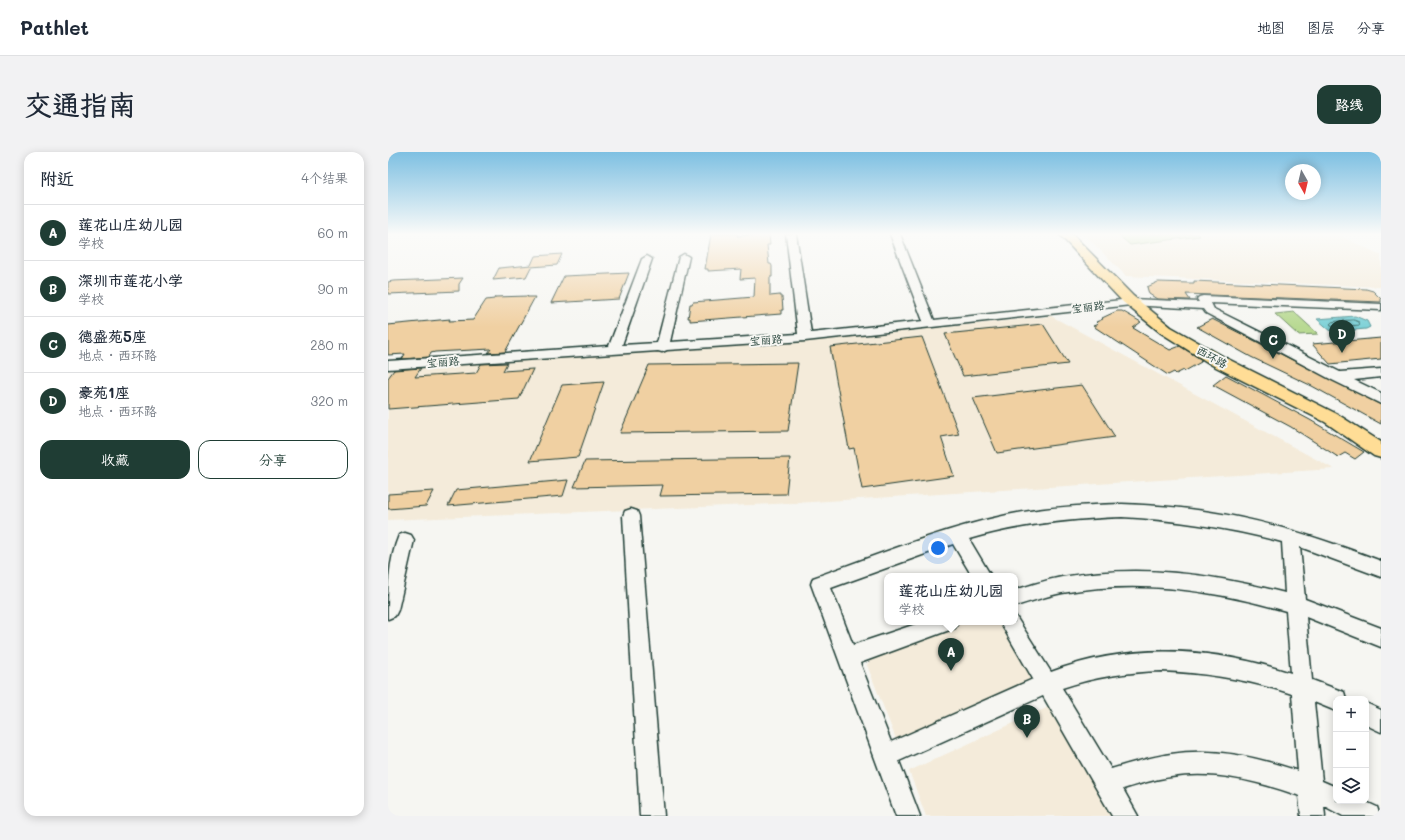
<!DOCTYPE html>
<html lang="zh">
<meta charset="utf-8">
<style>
:root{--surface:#fff;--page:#f2f2f3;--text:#1f2937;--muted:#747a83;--line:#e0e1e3;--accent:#1f3d34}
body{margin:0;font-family:Mali,"LXGW WenKai TC",sans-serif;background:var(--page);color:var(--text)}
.controls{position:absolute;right:12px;bottom:12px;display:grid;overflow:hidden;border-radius:8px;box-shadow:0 2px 10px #0003}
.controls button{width:36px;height:36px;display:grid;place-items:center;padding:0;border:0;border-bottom:1px solid var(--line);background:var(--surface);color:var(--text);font:20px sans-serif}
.compass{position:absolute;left:897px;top:12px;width:36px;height:36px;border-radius:50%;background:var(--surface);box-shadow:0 2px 10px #0003;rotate:172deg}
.you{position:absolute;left:550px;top:396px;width:14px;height:14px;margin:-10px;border:3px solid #fff;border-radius:50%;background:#1a73e8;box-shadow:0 0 0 6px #1a73e833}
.badge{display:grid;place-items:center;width:26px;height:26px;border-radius:50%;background:var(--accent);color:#fff;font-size:13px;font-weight:700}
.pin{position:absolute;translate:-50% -33px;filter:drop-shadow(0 1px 2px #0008)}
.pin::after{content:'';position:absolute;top:21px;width:14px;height:12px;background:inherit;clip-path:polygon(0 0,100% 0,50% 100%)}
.popup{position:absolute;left:496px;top:421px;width:134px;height:52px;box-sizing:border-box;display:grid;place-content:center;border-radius:8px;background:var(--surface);filter:drop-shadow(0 1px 3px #0005);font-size:13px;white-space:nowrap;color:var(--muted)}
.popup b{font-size:15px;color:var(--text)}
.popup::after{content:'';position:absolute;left:50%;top:100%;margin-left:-8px;border:8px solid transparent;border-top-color:var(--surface)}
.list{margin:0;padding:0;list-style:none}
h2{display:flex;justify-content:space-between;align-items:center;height:52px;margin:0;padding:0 16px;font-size:17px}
h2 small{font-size:13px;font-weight:400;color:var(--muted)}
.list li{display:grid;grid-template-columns:26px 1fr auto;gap:12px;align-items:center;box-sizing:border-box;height:56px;padding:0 16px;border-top:1px solid var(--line)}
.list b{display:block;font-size:15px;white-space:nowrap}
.list p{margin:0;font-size:13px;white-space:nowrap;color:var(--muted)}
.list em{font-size:13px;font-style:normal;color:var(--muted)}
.actions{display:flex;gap:8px;padding:12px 16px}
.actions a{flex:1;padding:9px 0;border:1px solid var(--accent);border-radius:12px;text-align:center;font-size:14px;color:var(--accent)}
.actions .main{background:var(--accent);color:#fff}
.icon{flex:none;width:22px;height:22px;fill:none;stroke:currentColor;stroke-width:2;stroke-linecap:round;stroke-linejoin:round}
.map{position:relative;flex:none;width:993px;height:664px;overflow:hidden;border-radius:12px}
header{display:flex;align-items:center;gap:24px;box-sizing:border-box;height:56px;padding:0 20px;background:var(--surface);border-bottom:1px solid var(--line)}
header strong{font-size:19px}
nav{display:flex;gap:22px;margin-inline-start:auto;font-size:14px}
.intro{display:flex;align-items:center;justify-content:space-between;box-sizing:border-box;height:96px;padding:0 24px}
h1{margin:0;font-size:28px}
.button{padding:10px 18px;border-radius:12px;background:var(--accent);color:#fff;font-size:14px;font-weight:700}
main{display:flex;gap:24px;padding:0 24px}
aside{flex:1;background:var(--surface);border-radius:12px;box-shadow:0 2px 10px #0003}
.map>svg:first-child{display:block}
.built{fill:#f4ebda}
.green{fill:#b8d992;stroke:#6c8b63}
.water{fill:#80d2d8;stroke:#599696}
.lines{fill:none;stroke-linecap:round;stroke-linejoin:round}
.shore{stroke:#467976;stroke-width:1}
.building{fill:#f0d0a2;stroke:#1f3d34}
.minor-casing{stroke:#1f3d34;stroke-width:3}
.major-casing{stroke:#1f3d34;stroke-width:3}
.minor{fill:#f6f6f2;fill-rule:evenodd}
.major{fill:#ffdd96;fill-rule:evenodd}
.labels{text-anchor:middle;stroke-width:4;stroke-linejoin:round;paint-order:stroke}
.far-street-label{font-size:11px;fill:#1f3d34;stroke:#f6f6f2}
</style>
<header>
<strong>Pathlet</strong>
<nav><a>地图</a><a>图层</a><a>分享</a></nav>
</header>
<div class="intro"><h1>交通指南</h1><a class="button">路线</a></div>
<main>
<aside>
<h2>附近<small>4个结果</small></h2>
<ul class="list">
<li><span class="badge">A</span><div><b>莲花山庄幼儿园</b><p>学校</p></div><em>60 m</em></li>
<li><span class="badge">B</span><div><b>深圳市莲花小学</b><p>学校</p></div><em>90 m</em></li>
<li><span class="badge">C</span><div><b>德盛苑5座</b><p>地点 · 西环路</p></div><em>280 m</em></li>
<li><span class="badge">D</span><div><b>豪苑1座</b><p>地点 · 西环路</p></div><em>320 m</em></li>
</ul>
<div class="actions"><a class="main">收藏</a><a>分享</a></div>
</aside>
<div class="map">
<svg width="993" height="664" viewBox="0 0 993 664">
<rect width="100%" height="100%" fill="#f6f6f2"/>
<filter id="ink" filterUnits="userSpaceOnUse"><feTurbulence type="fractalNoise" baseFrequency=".025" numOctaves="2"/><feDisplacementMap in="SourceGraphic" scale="8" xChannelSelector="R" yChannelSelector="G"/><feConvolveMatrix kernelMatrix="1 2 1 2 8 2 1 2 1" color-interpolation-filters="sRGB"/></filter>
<g filter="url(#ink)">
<g class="built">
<polygon points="696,82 948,82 993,103 993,135 738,124"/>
<polygon points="663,164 946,317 408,351 0,368 0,218 424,189"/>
<polygon points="575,470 616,470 649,526 508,587 479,513 483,506"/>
<polygon points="665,553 731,664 538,664 521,619"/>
</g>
<g class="green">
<polygon points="729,82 809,82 812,84 742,93"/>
<polygon points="906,160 930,182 910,183 887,162"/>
</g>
<polygon class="water" points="967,164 979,169 982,175 978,177 944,180 929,167"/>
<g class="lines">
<polygon class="shore" points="966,168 971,170 972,173 946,175 942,172 944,170"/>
</g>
<g class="building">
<polygon points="323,82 350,82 349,84 381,82 382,93 379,93 381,112 383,112 384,114 384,125 382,125 382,144 392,143 392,145 394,145 395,158 393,158 393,162 302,169 302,166 300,166 302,152 304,152 305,150 366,145 367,126 352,127 353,117 320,119 320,117 317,117"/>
<polygon points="174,102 169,113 143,115 138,125 105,128 111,116 143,113 147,104"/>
<polygon points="241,121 231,147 163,151 176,124"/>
<polygon points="75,126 71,132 71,139 0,142 0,130 5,129"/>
<polygon points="806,129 978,137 985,139 993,147 993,150 798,142 802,148 769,147 761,142 759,135 770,130 801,131 806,131"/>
<polygon points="140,144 139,145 147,145 117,200 100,201 103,197 47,200 43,201 41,205 14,207 17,202 0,203 0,173 62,167 61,169 85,168 98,148 106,147 107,145"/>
<polygon points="729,159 734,159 753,170 745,176 782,198 792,194 814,208 812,209 813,210 797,219 796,218 788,222 786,220 780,223 705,174 710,172 708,170 715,167 714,166"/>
<polygon points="824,167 993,253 993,272 924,234 863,205 809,175"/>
<polygon points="655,172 680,212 575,224 557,182"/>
<polygon points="534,185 571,282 553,285 566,324 474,337 466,296 461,297 442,195"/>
<polygon points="993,186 993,207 942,212 924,192"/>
<polygon points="119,211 115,219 145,217 131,247 0,257 0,226 6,218 33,216 27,225 88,221 93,212"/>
<polygon points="410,211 400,279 232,281 261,213"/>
<polygon points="838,223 922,268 976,300 967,307 957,301 950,305 903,275 825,233"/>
<polygon points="216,230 190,305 142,309 174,233"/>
<polygon points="694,233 727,285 609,301 585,246"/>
<polygon points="402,306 398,342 272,344 275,333 186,335 197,309"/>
<polygon points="180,328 175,344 60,354 68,338"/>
<polygon points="46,339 38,354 0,357 0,342"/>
</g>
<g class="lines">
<g class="minor-casing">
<g id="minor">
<polygon points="398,82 408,82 423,181 535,169 502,82 512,82 546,168 743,147 811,150 809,147 811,145 815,144 993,152 993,158 823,151 826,157 952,220 993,217 993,225 966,228 993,241 993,252 944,228 818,161 815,157 743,153 417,189 279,198 274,200 270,199 0,217 0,209 221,194 254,107 259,104 264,107 234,193 269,191 291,105 296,102 301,105 282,190 410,182"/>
<path d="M 734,352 C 763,353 793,355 822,360 C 881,369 938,388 993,409 L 993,425 L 912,395 L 917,447 L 993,476 L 993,495 L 918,465 L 924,528 L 956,540 L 958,547 L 948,547 L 948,559 L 926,550 L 934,629 L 948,635 L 948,649 L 976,649 L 989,655 L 992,664 L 955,664 L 936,654 L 937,664 L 913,664 L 911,644 L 909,643 C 868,629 826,618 783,625 C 767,627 751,632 735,637 L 750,664 L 724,664 L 655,544 L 511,609 L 532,664 L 508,664 L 423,432 L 425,426 C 489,403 553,377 619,363 C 657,355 695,353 734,352 ZM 734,365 C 788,368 841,376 894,390 L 897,441 C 822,421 751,412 674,425 C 658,428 643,433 627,438 L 627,454 C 642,450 658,444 674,441 C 751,427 824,438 898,459 L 903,521 C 824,495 742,490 663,520 L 627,463 L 627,470 L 612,470 L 645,527 L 503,590 L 472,511 L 567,476 L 570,470 L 534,470 L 465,493 L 443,436 L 565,392 L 584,424 L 603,424 L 581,387 C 631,372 682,367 734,365 ZM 774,519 C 819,521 862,528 904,542 L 910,619 C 869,605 826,595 783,602 C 762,605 743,611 723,617 L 674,536 C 707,525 739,520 774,519 Z"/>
<polygon points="243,357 249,359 251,364 276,664 252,664 235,364 237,359"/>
<path d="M 17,381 L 23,383 L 26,388 L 10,458 L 7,464 L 0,467 C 0,439 0,409 11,383 Z"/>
<polygon points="978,551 993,558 993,580 978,573"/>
</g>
</g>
<g class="major-casing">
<polygon id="major" points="671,82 684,82 745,144 783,175 836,205 949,262 993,290 993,306 986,304 937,270 824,213 773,181 735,150"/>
</g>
<use href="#minor" class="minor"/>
<use href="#major" class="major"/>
</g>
</g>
<linearGradient id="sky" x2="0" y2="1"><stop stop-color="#7ec0e2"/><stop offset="0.47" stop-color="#fbfbf9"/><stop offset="1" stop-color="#fbfbf9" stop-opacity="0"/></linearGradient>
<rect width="993" height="175" fill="url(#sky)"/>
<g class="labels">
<g class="far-street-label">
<text transform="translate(700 155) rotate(-7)" y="4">宝丽路</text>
<text transform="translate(378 188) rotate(-4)" y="4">宝丽路</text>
<text transform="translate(824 205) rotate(29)" y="4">西环路</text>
<text transform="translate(55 210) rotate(-4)" y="4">宝丽路</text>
</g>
</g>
</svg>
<div class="controls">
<button>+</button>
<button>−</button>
<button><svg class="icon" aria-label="layers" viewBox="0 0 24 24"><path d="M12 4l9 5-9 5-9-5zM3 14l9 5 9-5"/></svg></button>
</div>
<svg class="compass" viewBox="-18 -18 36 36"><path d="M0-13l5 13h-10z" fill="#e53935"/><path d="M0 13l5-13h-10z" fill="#747a83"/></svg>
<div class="you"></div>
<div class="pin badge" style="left:563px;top:519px">A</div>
<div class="popup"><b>莲花山庄幼儿园</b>学校</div>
<div class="pin badge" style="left:639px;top:586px">B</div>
<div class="pin badge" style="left:885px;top:207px">C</div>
<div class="pin badge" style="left:954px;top:201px">D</div>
</div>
</main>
